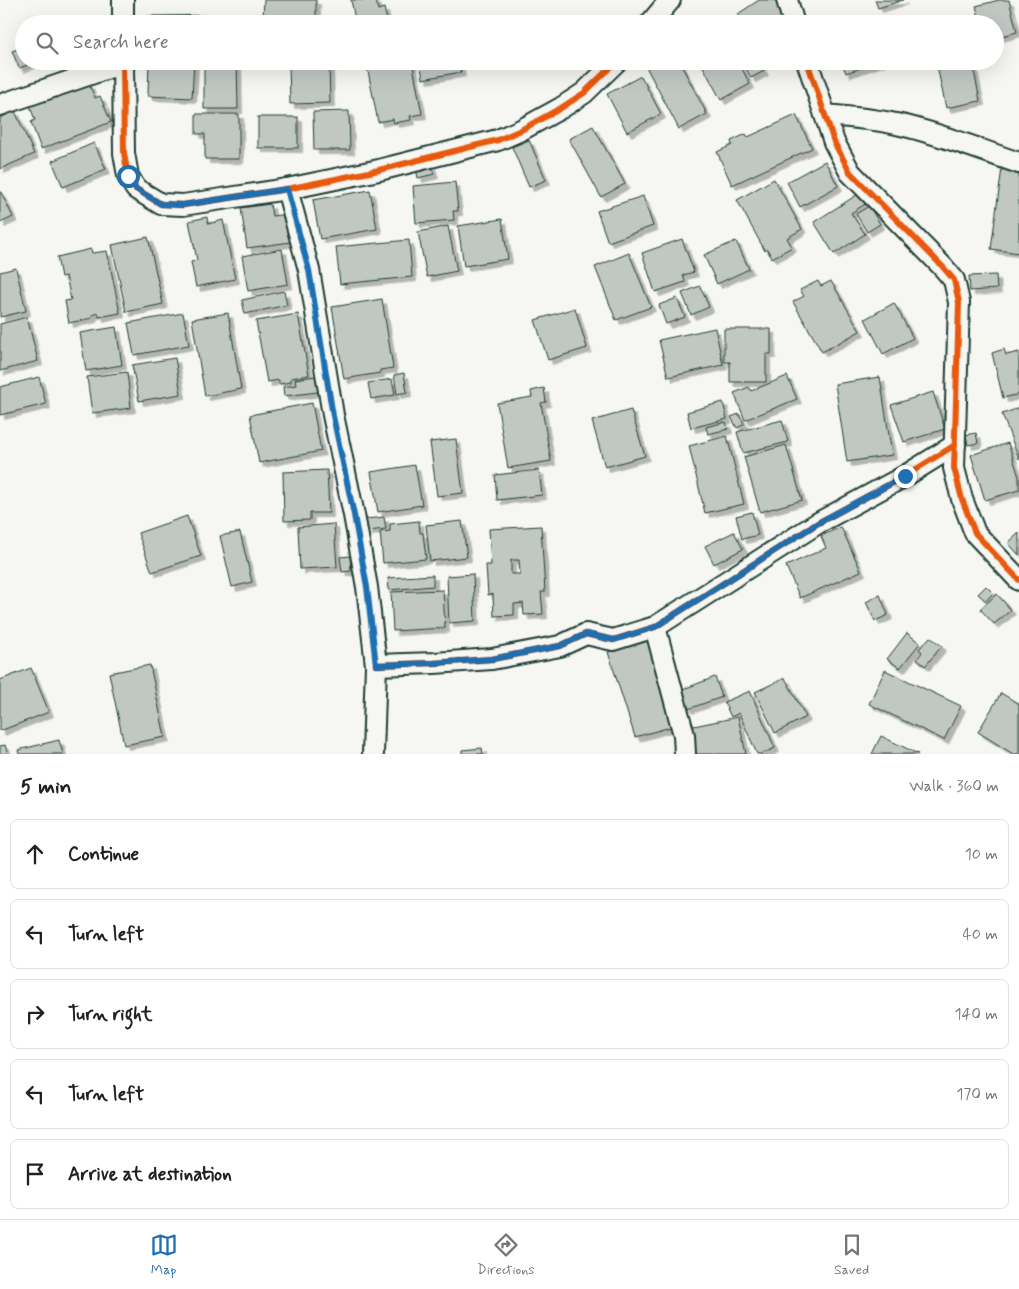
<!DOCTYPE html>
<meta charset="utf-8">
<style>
:root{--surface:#fff;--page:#f6f6f6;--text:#202124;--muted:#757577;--line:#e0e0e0;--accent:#1f6fb2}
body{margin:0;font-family:Mynerve,sans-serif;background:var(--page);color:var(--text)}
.stop{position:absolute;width:15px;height:15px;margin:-11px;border:4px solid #1f6fb2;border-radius:50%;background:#fff}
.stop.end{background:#1f6fb2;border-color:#fff;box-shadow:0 1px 5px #0008}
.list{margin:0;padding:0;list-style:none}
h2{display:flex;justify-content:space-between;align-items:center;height:65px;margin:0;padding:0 20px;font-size:21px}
h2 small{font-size:16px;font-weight:400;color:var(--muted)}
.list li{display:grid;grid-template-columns:32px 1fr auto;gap:15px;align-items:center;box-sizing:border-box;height:70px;margin:0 10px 10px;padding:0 10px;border:1px solid var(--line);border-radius:8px}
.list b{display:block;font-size:19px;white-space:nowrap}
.list em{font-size:16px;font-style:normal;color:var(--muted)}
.icon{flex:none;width:28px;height:28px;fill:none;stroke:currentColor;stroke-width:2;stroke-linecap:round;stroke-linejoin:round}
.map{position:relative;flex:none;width:1019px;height:754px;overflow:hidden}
.search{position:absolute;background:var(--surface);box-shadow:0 5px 20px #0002;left:15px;right:15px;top:15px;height:55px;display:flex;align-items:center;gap:12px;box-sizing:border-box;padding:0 18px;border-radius:28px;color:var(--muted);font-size:19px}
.sheet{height:465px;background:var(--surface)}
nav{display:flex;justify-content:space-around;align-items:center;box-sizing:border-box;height:70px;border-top:1px solid var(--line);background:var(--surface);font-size:14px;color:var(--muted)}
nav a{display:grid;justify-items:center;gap:2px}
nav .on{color:var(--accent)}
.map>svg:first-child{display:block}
.building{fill:#c1c8c3;stroke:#1f3d34;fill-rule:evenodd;filter:url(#shadow)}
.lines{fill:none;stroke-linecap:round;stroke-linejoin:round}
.street-casing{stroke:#1f3d34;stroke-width:24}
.street{stroke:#f6f6f2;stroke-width:20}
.cycleway-casing{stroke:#f6f6f2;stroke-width:9}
.cycleway{stroke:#e8590c;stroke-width:6}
.route{stroke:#1f6fb2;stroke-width:6}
</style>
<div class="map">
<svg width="1019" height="754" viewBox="0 0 1019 754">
<defs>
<filter id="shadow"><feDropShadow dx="4.5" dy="4.5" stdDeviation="0" flood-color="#0004"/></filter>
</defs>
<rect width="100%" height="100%" fill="#f6f6f2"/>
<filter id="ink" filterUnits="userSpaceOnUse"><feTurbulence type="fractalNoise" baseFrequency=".02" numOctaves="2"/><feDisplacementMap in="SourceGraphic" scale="10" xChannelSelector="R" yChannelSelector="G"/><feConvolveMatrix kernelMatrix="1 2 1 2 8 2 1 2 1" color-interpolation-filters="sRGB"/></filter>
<g filter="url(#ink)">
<g class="building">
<polygon points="264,0 316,0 316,20 263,18"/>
<polygon points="351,0 376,0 378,10 384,8 388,24 356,24"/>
<polygon points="759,0 778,0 789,16 780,22 782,24 745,24 738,14"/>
<polygon points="875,0 903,0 878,8"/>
<polygon points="999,0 1009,0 1017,32 995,38 995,24 981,24 976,6"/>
<polygon points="226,15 227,24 147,24 147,16"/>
<polygon points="867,18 869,24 851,24"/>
<polygon points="246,20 316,23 316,24 246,24"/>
<polygon points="24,47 24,61 39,61 19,68 12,51"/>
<polygon points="149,61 194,61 192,98 148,96"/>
<polygon points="204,61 237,61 238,109 204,109"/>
<polygon points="366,61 412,61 422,114 410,116 411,120 394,123 393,119 378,122"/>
<polygon points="420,61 459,61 461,72 423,79"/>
<polygon points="643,61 679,61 707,114 679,129"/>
<polygon points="700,61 738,61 750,84 721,100"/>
<polygon points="742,61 758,61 764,71 751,78"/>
<polygon points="841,61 881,61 846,73"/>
<polygon points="936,61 972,61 980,101 946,108"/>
<polygon points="329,65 330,103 290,104 289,66"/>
<polygon points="641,76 661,114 627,132 607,94"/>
<polygon points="89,84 95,98 100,96 111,122 41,149 31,122 35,120 30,106"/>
<polygon points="15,111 34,154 0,169 0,118"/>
<polygon points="349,111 350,150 314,150 313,112"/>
<polygon points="196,114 239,114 239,159 205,159 205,134 196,134"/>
<polygon points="796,115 812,148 732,185 717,152 732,145 731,141 746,134 748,137"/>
<rect x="258" y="117" width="40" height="31"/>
<polygon points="593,126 625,184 601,197 569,139"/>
<polygon points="529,140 546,180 529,187 512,147"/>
<polygon points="94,143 106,169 63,187 52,161"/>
<polygon points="430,161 434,174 418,178 415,164"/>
<polygon points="825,161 838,186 800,207 787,182"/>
<polygon points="1002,168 1019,170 1019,253 991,249"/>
<polygon points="774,179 802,229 787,238 792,247 772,258 767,249 765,251 737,200"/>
<polygon points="455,182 458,211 453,211 454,220 416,223 413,186"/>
<polygon points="0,190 13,217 0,223"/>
<polygon points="370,190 377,229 320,239 313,200"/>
<polygon points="860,193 867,203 851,213 865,234 834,254 814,222"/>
<polygon points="643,196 653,226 608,242 597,211"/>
<polygon points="270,204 272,216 288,214 291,242 247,248 241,208"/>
<polygon points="869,206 880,224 867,232 856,214"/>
<polygon points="207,217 208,224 223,220 235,279 196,287 191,262 197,260 189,221"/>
<polygon points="502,219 508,259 464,266 458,226"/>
<polygon points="448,226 457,271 427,277 418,232"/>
<polygon points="148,237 163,304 126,312 112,245"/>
<polygon points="682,239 694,272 683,275 685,282 655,292 642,253"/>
<polygon points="409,240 412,277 340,284 336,247"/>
<polygon points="736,241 749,269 717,284 704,255"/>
<polygon points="91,249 92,253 107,251 120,313 99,317 98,313 92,315 92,318 69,323 65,301 71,300 66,276 61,277 57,257"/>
<polygon points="282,249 288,284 248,291 242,256"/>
<polygon points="629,253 651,307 616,320 595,267"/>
<polygon points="16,268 26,311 0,317 0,272"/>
<polygon points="996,275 997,289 970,291 969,276"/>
<polygon points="818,281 821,286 831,281 860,331 822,352 793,302 804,296 800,290"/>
<polygon points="700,286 709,307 691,315 682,293"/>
<polygon points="284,291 287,305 245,314 242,300"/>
<polygon points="677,298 685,317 666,324 659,305"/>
<polygon points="382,299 393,368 380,370 380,373 344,379 332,307"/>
<polygon points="894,303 913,338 883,354 865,319"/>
<polygon points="575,308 587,348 548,360 535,320"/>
<polygon points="183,313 189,345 134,355 128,323"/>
<polygon points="228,313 241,389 205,396 192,319"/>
<polygon points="298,314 309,375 291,378 291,382 279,384 279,380 267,382 256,321"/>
<polygon points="27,317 38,361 0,371 0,324"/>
<polygon points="116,327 122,365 86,371 80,333"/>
<polygon points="715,328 723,365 668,377 659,340"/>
<polygon points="724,329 771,329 771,354 766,354 766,382 730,382 730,362 724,362"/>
<polygon points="1004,349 1006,355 1019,352 1019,394 1003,398 992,353"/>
<polygon points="175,358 181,394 139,401 132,365"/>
<polygon points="127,372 131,408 92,413 87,377"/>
<polygon points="404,373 407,392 397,394 394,375"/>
<polygon points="316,376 318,392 284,396 283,387 296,385 295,379"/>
<polygon points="787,376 797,399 745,420 734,393 749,387 751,391"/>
<polygon points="39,377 46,404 0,415 0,387"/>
<polygon points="880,377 892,455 847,462 835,384"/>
<polygon points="392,379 395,395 371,399 368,383"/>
<polygon points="544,388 546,402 541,403 551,461 508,468 497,403 532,397 531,391"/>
<polygon points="933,392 945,429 904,442 891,405"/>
<polygon points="723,402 727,419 691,428 687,412"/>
<polygon points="312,403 321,451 259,463 250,415"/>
<polygon points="1019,408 1019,459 1002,414"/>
<polygon points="631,410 645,456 605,467 592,421"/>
<polygon points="739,414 744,424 737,428 731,417"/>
<polygon points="782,420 788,442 743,453 737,432"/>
<polygon points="726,422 728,429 708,434 706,427"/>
<polygon points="976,433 978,443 968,445 966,435"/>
<polygon points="727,436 744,504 705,513 689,446"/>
<polygon points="456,439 463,493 437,496 430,442"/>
<polygon points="1008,443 1019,477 1019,490 985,500 971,455"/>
<polygon points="786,445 802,500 760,512 744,457"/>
<polygon points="415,465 422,505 378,512 371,472"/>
<polygon points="327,470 329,513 310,513 310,520 284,521 283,472"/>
<polygon points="539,470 542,495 497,500 495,475"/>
<polygon points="752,512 758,535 742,539 736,516"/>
<polygon points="187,516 201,556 152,572 138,533"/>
<polygon points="384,517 386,529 367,531 366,519"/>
<polygon points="419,521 420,533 423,533 426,559 383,563 380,532 390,531 390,524"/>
<polygon points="462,521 467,557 430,561 426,525"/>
<polygon points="334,524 337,567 300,569 298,527"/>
<path d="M 541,526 L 545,592 L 541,592 L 543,614 L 524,615 L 523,603 L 514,604 L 514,615 L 494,616 L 493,594 L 488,595 L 486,565 L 491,565 L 489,529 ZM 511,560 L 519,560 L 520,574 L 511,574 Z"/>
<polygon points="841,527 861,571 800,598 786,566 826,548 821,536"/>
<polygon points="240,532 252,582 232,587 220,536"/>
<polygon points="734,532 743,549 714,564 705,546"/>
<polygon points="1019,533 1019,555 1008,543"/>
<polygon points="350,556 351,571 342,572 340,557"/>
<polygon points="473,574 475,621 449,623 447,576"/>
<polygon points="433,575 433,586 389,590 388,578"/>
<polygon points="986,586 993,593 986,601 978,594"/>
<polygon points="443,590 445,628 393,631 391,592"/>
<polygon points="997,594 1011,610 994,624 980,609"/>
<polygon points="880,595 888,615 875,621 866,602"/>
<polygon points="907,633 920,643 900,668 887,659"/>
<polygon points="930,637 942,646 925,666 917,659 922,652 919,649"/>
<polygon points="648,640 674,726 635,737 608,652"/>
<polygon points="150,665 165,737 124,745 109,673"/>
<polygon points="31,668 49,712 0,731 0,680"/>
<polygon points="885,670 961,706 944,740 869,704"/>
<polygon points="715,677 722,697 688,709 681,690"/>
<polygon points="785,678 806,717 775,733 755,692"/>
<polygon points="750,691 775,748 761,754 757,754 739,713 731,717 724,702"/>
<polygon points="1001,693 1019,704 1019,754 1013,754 978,732"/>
<polygon points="738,717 746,754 689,754 684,728"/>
<polygon points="881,736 918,754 872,754"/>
<polygon points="59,740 63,754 19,754 18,750"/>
<polygon points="5,745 8,754 0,754 0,746"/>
<polygon points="482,748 483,754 462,754 462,750"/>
</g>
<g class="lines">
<g class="street-casing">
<g id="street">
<polyline points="123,0 123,24"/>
<polyline points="787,0 794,24"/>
<polyline points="650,24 670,0"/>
<polyline points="123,61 124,153 128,176 136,189 161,204 183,205 287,189 379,170 498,140 521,130 561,108 584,93 617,61"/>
<polyline points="807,61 834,142 850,172 943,267 954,280 959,302 954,468 962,499 975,533 1019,580"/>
<polyline points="0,105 123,63"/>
<path d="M 825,115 C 850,117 876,119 901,125 C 941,134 980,150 1019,163"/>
<polyline points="287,189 309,270 333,415 354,515 367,587 376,665 373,754"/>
<polyline points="655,627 684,735 685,754"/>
<polyline points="376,665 434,663 492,659 560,646 586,634 613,640 655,627 818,523 905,476 955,445"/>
</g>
</g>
<use href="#street" class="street"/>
<g class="cycleway-casing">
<g id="cycleway">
<polyline points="123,61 124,153 128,176 136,189 161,204 183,205 287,189 379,170 498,140 521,130 561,108 584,93 617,61"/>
<polyline points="807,61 834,142 850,172 943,267 954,280 959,302 954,468 962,499 975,533 1019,580"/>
<polyline points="376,665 434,663 492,659 560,646 586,634 613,640 655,627 818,523 905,476 955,445"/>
</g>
</g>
<use href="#cycleway" class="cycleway"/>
</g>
</g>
<g class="lines" filter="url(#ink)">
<polyline class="route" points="128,176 136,189 161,204 183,205 287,189 309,270 333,416 354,515 367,587 376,665 434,663 492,659 560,646 586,634 614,640 655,627 818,523 905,476"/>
</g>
</svg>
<div class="stop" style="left:128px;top:176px"></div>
<div class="stop end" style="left:905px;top:476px"></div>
<div class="search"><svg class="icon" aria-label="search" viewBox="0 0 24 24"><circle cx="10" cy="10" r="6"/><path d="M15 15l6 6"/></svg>Search here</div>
</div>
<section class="sheet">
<h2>5 min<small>Walk · 360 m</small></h2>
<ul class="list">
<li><svg class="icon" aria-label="ahead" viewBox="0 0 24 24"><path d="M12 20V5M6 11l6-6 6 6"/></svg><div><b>Continue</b></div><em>10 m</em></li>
<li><svg class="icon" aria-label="left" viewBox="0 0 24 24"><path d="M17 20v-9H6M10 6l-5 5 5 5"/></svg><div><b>Turn left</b></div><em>40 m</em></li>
<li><svg class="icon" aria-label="right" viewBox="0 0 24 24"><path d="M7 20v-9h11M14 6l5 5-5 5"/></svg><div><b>Turn right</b></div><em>140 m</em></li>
<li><svg class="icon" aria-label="left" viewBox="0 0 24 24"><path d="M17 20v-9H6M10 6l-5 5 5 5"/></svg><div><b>Turn left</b></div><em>170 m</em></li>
<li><svg class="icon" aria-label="arrive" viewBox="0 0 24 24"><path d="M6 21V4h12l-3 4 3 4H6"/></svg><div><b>Arrive at destination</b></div></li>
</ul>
</section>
<nav>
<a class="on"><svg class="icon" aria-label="map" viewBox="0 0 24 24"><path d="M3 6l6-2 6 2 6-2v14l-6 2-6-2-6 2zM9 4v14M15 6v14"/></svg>Map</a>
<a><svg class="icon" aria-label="directions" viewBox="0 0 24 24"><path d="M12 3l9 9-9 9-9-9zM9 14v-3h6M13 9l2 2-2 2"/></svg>Directions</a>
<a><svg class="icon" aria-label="saved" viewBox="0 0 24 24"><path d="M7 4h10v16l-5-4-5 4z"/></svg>Saved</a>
</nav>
